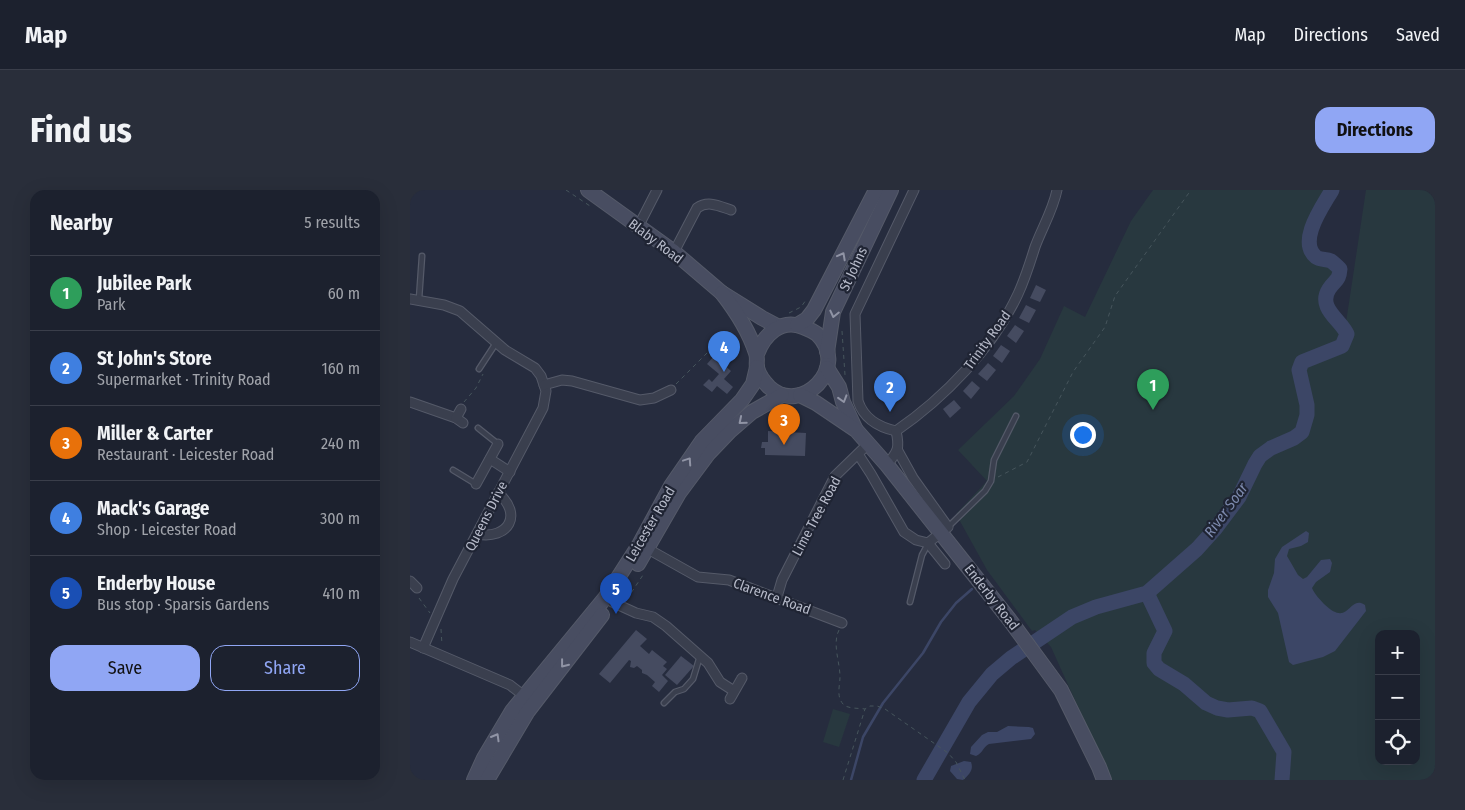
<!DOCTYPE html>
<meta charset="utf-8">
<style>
:root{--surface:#1c212e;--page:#292e3a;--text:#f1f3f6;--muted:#a0a3aa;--line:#3a3e4a;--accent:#90a6f4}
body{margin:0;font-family:"Fira Sans Condensed",sans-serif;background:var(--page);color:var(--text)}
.controls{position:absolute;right:15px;bottom:15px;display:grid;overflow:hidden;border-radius:10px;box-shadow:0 5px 20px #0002}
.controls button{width:45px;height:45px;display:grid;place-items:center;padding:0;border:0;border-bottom:1px solid var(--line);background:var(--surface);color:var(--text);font:25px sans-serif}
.you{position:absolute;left:672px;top:244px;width:18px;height:18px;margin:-12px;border:4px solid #fff;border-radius:50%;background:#1a73e8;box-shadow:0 0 0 8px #1a73e833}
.badge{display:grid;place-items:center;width:32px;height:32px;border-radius:50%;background:var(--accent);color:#fff;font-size:16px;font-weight:700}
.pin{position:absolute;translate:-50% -41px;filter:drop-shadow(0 1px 2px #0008)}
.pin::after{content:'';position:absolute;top:26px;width:18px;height:15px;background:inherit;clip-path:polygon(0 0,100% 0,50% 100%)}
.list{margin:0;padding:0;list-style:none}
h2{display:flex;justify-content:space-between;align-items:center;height:65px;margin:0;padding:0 20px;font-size:21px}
h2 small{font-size:16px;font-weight:400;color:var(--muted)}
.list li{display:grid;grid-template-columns:32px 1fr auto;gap:15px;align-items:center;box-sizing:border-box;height:75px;padding:0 20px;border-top:1px solid var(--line)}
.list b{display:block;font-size:19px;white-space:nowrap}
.list p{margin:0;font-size:16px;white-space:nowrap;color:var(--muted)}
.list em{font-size:16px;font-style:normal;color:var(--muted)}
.actions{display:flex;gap:10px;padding:15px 20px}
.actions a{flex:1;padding:11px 0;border:1px solid var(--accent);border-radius:15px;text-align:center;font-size:18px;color:var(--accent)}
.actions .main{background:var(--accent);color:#111}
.icon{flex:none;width:28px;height:28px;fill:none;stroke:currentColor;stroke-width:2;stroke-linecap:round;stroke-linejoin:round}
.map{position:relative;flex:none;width:1025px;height:590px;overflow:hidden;border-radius:15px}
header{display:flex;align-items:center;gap:30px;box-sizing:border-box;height:70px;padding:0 25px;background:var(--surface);border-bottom:1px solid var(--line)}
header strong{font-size:24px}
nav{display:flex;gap:28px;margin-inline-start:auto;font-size:18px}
.intro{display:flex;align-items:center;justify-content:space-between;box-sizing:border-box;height:120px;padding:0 30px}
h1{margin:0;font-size:35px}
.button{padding:12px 22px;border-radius:15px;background:var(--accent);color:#111;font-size:18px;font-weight:700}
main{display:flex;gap:30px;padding:0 30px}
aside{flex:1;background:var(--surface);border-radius:15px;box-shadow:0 5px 20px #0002}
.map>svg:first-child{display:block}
.green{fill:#28383f;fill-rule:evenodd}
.water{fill:#3c4666}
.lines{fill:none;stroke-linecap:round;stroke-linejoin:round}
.stream{stroke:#3c4666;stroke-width:2.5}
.river{stroke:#3c4666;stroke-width:15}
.building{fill:#454b60}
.lane-casing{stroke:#555a69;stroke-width:7}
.street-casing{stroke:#555a69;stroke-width:11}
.secondary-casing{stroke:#555a69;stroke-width:16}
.path{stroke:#46555c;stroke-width:1;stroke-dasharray:4 4;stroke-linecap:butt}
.lane{stroke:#3a3f4e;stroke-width:4.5}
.street{stroke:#3a3f4e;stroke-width:9}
.secondary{stroke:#484d61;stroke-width:14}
.oneway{stroke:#9094a5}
.labels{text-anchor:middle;stroke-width:4.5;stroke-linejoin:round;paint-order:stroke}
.street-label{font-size:14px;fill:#b6bac9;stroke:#1f2433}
.water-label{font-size:15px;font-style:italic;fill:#7e8baf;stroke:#1f2433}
</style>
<header>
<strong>Map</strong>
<nav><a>Map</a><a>Directions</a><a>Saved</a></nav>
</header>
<div class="intro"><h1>Find us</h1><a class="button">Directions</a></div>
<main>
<aside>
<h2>Nearby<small>5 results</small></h2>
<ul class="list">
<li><span class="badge" style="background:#2e9e5b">1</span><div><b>Jubilee Park</b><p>Park</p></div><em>60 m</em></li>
<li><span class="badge" style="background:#3f7fe0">2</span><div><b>St John's Store</b><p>Supermarket · Trinity Road</p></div><em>160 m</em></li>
<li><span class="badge" style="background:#e8710a">3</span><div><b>Miller &amp; Carter</b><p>Restaurant · Leicester Road</p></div><em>240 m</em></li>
<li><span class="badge" style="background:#3f7fe0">4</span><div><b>Mack's Garage</b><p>Shop · Leicester Road</p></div><em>300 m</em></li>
<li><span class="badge" style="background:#1a4fb4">5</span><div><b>Enderby House</b><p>Bus stop · Sparsis Gardens</p></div><em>410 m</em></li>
</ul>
<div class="actions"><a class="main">Save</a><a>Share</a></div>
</aside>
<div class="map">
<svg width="1025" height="590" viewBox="0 0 1025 590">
<rect width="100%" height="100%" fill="#262c3e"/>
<g class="green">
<path d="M 743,0 L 921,0 C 913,16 887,51 906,67 C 910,70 916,69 921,71 C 924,73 927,76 930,79 C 929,89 925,90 920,99 C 909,114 924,129 935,139 L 956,0 L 1025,0 L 1025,590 L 701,590 L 641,457 L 625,440 L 622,441 L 577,380 L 546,324 L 577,291 L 548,260 L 604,206 L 630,169 L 654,116 L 675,127 L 721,31 ZM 969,444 L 1006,444 L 1006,571 L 969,571 Z"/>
<polygon points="423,519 440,524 429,557 413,552"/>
</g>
<g class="water">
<path d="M 896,341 L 899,343 L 898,352 L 891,356 L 879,359 L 877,366 L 888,385 L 893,389 L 897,387 L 911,370 L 920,369 L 922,373 L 920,382 L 906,392 L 902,398 C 905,405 909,408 914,414 C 940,439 938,404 955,415 L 956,421 L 925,461 L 913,467 L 883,475 L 879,472 L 868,423 L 858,407 L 858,400 L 864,383 L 865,369 L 872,357 Z"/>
<path d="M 598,536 L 619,537 L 623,538 L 625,544 L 621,549 L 579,554 C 573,557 573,563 566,566 L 560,564 L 561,557 L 572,545 L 578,542 L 587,542 Z"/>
<path d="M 554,571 L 561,572 C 564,580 559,585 553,590 L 547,589 L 540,581 L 541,576 Z"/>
</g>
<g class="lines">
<polyline class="stream" points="441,590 453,547 473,513 513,463 531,432 546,413 562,399"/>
<g class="river">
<polyline points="737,403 755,441 744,463 744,473 749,479 774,494 796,513 807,518 818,520 842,518 850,521 874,562 872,590"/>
<path d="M 514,590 L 559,512 L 582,484 L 601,468 L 662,427 L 686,417 L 737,403 L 787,359 L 805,339 L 829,307 L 845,274 L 850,266 L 861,258 L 884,248 L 892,242 L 897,225 L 897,215 L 889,180 L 892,172 L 932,156 L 937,144 C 931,130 907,118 919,99 C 926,89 929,91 930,79 C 927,76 924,73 921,71 C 916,69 910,70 906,67 C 887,51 913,16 922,0"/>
</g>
</g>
<g class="building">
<polygon points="626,95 636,100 630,112 620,108"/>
<polygon points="616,115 626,120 619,133 609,128"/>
<polygon points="605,135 614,141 606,153 597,146"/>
<polygon points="591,155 600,161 592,173 583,166"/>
<polygon points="304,166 321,181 314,189 323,197 317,204 307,196 302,202 293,195 299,189 302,192 309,184 297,174"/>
<polygon points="578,173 586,180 577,191 568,184"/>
<polygon points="562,191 570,198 561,209 553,201"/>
<polygon points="544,210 551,218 540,228 533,219"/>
<polygon points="358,241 396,243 395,266 355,265 355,258 351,258 352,252 358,252"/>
<polygon points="226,440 237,449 230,456 239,464 242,460 257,472 253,476 257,479 252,485 258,491 249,502 242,496 245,492 237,485 232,483 232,480 227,476 224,478 220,477 221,471 219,470 200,493 189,484"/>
<polygon points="271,466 284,476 267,495 255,485"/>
</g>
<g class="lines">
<g class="lane-casing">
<g id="lane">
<polyline points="9,109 12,66"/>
<polyline points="69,179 86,153"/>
<polyline points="68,238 88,254"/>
<polyline points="43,280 66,294"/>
<polyline points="538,337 575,301 581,291 584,270 606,226"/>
<polyline points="500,412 512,365 518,354"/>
<polyline points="254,513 265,502 274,499 283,489 290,466"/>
</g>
</g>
<g class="street-casing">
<g id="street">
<polyline points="228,37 247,0"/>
<path d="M 264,62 L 287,18 C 298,10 309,16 321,20"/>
<polyline points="0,109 34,115 50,121 95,160 125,178 131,186 136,201 133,218 43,389 13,458"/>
<polyline points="134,195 152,190 162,191 230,210 244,208 261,200"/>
<polyline points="0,212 46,228 53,233"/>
<polyline points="46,228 51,219"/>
<path d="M 486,241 C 534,208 583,158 608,104 C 615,89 620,73 625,57 C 632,38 643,20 647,0"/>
<path d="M 486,241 C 468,237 454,229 448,211 L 445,124 L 504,0"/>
<polyline points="488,261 503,288 538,337 518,353"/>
<polyline points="448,264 461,284 494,342 506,350 518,353 535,374"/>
<polyline points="80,269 100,282"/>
<path d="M 477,275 C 488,261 490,258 486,241"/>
<polyline points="66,294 88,254"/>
<path d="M 67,344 C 99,350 113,324 88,303"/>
<polyline points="238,359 288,387 319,390 432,433"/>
<polyline points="0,391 7,398"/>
<polyline points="367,407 372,390 425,286 458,254"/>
<polyline points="202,412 226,423 243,427 256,436 298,473 310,492 324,501"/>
<polyline points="0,452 100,495 113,505"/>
<polyline points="320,509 332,488"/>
</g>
</g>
<g class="secondary-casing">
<g id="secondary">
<polyline points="178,0 264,62 312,103 352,128 369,137"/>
<path d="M 312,103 C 326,121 339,141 346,163 C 348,168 346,173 347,178 C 349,185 354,192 359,197 C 391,227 441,177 407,144 C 403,141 398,139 393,137 C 371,128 354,145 347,164"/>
<polyline points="387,135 397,129 404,120 466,0"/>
<polyline points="417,162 423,122 481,0"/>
<polyline points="417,178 429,197 433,212 445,238"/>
<polyline points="390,205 406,213 446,240 477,275 599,429 651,500 689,577 694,590"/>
<polyline points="228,374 269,303 298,264 320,241 342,222 372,205"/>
<polyline points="64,590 74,568 102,521 195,408 229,355 261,296 292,251 332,210 343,194 347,177"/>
<polyline points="77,590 118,521 192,425"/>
</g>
</g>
<g class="path">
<polyline points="156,0 180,16"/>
<polyline points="379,123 391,117 396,110"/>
<polyline points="432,141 435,185"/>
<polyline points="266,194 308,152 323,141"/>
<polyline points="54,212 66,198 73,184"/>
<polyline points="588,287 617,272 663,182 695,137 705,106 781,0"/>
<polyline points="9,408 20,423"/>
<polyline points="217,409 233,385"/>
<polyline points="31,439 32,455"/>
<path d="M 429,440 C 422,454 430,472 430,487 C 430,495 426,506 433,514 C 437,519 449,518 455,519 L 460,516 L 467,516 L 475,519 L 538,563 L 546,572 L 555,590"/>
<polyline points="433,590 455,519"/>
</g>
<use href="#lane" class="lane"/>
<use href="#street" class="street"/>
<use href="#secondary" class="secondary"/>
</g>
<defs><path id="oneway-chevron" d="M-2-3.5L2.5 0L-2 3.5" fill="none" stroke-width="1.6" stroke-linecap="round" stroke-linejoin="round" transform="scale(1.25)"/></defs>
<g class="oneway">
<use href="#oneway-chevron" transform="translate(432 66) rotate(-62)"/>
<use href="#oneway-chevron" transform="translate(424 124) rotate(103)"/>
<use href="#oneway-chevron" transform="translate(433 209) rotate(73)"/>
<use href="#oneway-chevron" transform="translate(332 231) rotate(140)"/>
<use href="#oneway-chevron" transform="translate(278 271) rotate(-56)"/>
<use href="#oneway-chevron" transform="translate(154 474) rotate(128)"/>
<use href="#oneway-chevron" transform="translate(86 547) rotate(-60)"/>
</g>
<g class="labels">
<g class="street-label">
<text transform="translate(246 51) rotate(37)" y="5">Blaby Road</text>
<text transform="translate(443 79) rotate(-65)" y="5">St Johns</text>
<text transform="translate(577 150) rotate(-54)" y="5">Trinity Road</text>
<text transform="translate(76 326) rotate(-63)" y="5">Queens Drive</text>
<text transform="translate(406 326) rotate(-62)" y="5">Lime Tree Road</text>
<text transform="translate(240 334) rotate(-60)" y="5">Leicester Road</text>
<text transform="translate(362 406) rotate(20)" y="5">Clarence Road</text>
<text transform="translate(582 407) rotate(52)" y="5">Enderby Road</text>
</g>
<g class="water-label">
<text transform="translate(816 320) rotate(-54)" y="5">River Soar</text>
</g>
</g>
</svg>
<div class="controls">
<button>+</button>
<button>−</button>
<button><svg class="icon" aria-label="locate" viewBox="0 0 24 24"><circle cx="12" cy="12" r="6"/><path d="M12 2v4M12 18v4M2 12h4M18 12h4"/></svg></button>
</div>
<div class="you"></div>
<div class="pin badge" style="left:743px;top:220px;background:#2e9e5b">1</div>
<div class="pin badge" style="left:480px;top:222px;background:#3f7fe0">2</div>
<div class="pin badge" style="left:374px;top:255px;background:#e8710a">3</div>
<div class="pin badge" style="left:314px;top:182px;background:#3f7fe0">4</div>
<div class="pin badge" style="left:206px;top:424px;background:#1a4fb4">5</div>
</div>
</main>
